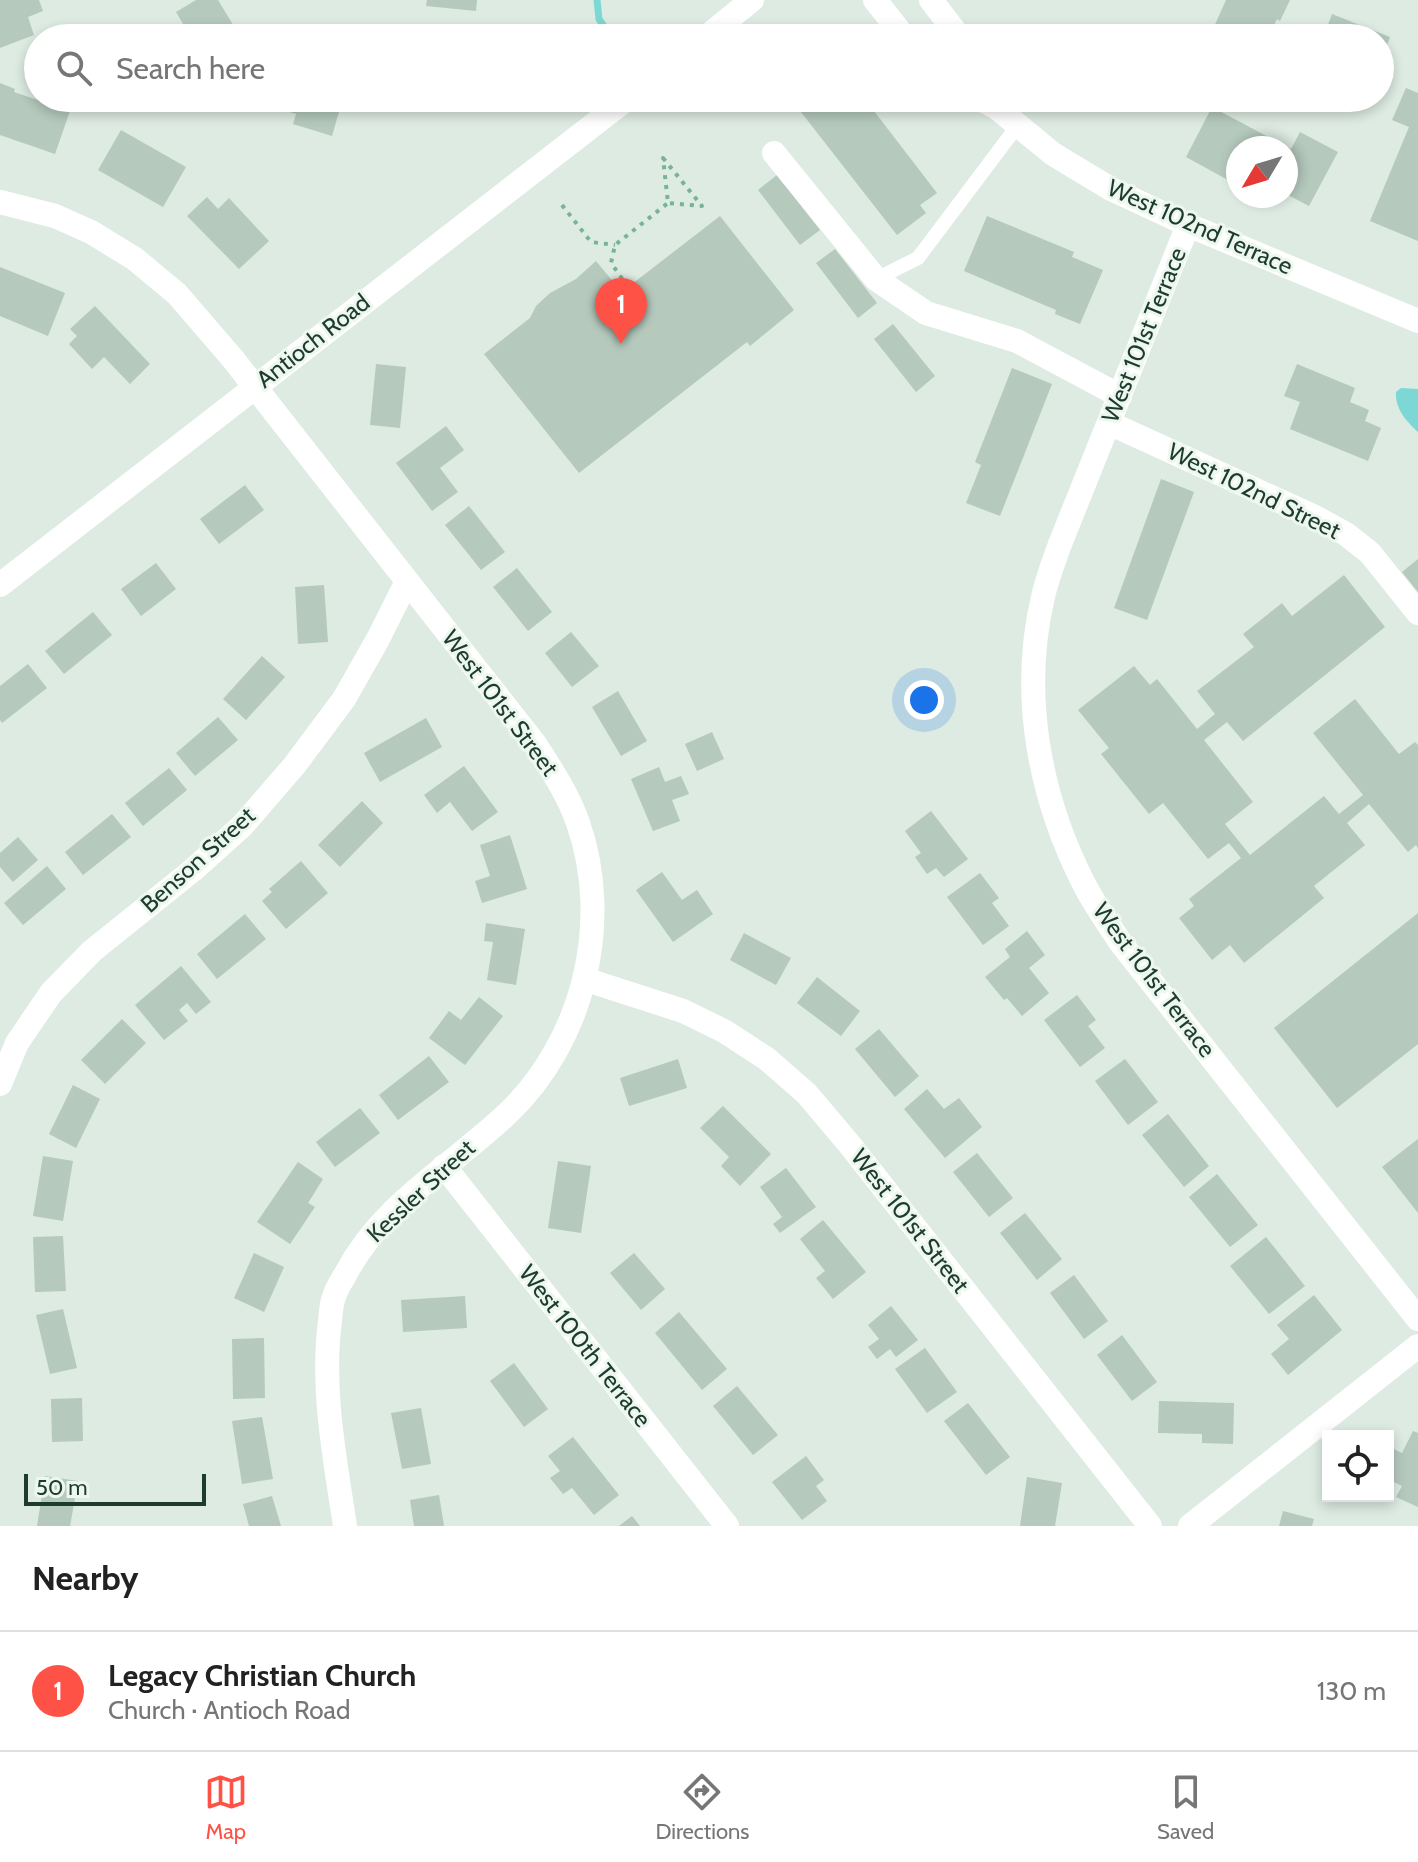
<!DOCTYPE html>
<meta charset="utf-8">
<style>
:root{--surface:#fff;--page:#f2f2f2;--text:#222;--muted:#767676;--line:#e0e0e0;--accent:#ff5247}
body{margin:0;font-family:Cabin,sans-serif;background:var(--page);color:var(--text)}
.controls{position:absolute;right:24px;bottom:24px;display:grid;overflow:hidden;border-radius:0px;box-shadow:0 4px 12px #0003}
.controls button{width:72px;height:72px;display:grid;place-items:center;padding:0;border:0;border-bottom:2px solid var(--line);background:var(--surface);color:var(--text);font:40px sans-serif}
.compass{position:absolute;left:1226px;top:136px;width:72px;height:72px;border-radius:50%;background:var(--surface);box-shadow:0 4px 12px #0003;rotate:232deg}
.scale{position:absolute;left:24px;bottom:20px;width:182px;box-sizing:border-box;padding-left:8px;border:4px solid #1d3c2e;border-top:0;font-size:22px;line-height:28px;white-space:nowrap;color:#1d3c2e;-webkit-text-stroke:6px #edf7f0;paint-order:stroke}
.you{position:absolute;left:924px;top:700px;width:28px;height:28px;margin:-20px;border:6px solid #fff;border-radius:50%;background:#1a73e8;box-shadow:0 0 0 12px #1a73e833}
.badge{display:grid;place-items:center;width:52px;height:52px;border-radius:50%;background:var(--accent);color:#fff;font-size:26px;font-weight:700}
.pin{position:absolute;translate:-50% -66px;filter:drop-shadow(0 2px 4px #0008)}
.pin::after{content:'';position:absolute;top:42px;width:28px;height:24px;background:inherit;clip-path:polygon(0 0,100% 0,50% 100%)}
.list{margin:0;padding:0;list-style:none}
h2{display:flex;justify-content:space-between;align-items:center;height:104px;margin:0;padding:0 32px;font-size:34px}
h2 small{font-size:26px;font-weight:400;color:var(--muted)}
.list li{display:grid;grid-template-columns:52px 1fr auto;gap:24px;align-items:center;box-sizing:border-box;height:120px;padding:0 32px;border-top:2px solid var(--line)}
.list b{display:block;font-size:30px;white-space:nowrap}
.list p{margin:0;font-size:26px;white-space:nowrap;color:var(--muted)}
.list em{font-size:26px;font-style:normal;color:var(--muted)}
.icon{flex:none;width:44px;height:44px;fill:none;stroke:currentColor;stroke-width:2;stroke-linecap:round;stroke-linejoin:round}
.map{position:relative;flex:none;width:1418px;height:1526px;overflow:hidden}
.search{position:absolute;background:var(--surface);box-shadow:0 4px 12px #0003;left:24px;right:24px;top:24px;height:88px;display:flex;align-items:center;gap:20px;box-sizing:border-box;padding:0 28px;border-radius:44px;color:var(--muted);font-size:30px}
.sheet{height:224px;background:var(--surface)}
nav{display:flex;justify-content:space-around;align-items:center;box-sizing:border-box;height:112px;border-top:2px solid var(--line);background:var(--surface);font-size:22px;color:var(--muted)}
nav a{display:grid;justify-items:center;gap:4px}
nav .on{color:var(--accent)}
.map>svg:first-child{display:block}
.water{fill:#7dd8d5}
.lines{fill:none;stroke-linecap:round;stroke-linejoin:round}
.stream{stroke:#7dd8d5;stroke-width:7}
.building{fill:#b5c9bd}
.path{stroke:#79b396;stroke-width:4;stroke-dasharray:4 6;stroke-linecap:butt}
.lane{stroke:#fff;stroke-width:14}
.street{stroke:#fff;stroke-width:24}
.secondary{stroke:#fff;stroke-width:24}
.labels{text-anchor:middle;stroke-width:6;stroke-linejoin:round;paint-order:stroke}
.street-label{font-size:24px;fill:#1d3c2e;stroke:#edf7f0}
</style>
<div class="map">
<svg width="1418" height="1526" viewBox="0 0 1418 1526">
<rect width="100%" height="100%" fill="#ddebe2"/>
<path class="water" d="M 1401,388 L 1418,389 L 1418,432 C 1406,421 1395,409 1396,392 Z"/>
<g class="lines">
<polyline class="stream" points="597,0 599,19 612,38"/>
</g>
<g class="building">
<polygon points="0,0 39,0 43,11 28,17 34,35 0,48"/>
<polygon points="196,0 218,0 241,38 171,38 186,29 176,12"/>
<polygon points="427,0 477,0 476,11 426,6"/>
<polygon points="1226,0 1290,0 1280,21 1277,19 1268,38 1209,38"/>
<polygon points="1332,14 1390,37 1380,64 1380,38 1323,38"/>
<polygon points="417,27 428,38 405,38"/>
<polygon points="0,83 15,89 14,92 70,111 55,154 0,135"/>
<polygon points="1406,88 1418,93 1418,241 1370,221 1409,127 1392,120"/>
<polygon points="268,98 343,98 332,136 293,124 296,114 266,105"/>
<polygon points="790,98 864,98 937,193 920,205 926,213 897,235"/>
<polygon points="1212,107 1291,149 1300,132 1338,152 1309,206 1286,194 1286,148 1238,148 1238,168 1235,166 1228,180 1186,157"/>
<polygon points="121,130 186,167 163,207 98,170"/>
<polygon points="777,175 820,230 800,245 758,190"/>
<polygon points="207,197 218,209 229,198 269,241 239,269 187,216"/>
<polygon points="720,216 794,310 750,346 747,342 579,473 484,354 530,318 536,306 550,293 576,279 596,261 615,284 623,291"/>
<polygon points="987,216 1074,252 1072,257 1103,270 1080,324 1055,314 1056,310 964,271"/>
<polygon points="835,249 877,303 858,318 816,263"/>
<polygon points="0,267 65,293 48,336 0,316"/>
<polygon points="95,306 150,364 130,384 104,357 92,369 69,344 77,336 70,329"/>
<polygon points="893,324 935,376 916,392 874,339"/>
<polygon points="376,364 406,367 400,428 370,425"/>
<polygon points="1297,364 1355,388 1350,402 1369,410 1365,421 1381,428 1368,461 1290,429 1300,402 1284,396"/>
<polygon points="1012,368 1052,384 1000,516 966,503 981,465 975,462"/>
<polygon points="446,426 464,450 440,468 458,492 432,511 396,463"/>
<polygon points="1161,479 1194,492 1147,620 1114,608"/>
<polygon points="245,485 264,510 219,544 200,519"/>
<polygon points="469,506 505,552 481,570 445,525"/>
<polygon points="1418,559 1418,592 1402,572"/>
<polygon points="156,563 176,589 141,616 121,589"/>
<polygon points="517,568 552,612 528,631 493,587"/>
<polygon points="1344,575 1385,627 1243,741 1227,722 1204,740 1253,802 1225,824 1250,855 1324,796 1339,814 1363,795 1313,733 1355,699 1399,754 1415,742 1418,745 1418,848 1416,845 1408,852 1369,804 1347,823 1365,845 1314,886 1324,898 1244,963 1230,945 1212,960 1179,918 1194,906 1189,899 1241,858 1229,843 1208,859 1163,803 1149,814 1101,754 1109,748 1078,710 1134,666 1150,685 1157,679 1197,729 1215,714 1197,691 1254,647 1243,634 1282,603 1292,616"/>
<polygon points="324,585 328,642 298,644 295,587"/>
<polygon points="93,612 112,635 64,674 45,651"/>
<polygon points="571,632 599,666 572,687 545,653"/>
<polygon points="262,656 285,677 246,720 223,699"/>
<polygon points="28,664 47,688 2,723 0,720 0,686"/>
<polygon points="618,691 647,741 621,756 592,707"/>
<polygon points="218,717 238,740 195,776 176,753"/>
<polygon points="426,718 442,747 380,782 364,753"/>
<polygon points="712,732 724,759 697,771 685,744"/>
<polygon points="464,766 498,812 472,831 450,802 437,813 424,795"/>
<polygon points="659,767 665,782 681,776 689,794 672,800 680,821 653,831 631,779"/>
<polygon points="169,768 187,790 143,826 125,803"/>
<polygon points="362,801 383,823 340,867 318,845"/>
<polygon points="931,811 968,859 944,877 936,868 927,874 915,857 921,853 905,831"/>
<polygon points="112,814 131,837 83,875 65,852"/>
<polygon points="510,835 527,889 482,903 475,881 490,876 480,845"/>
<polygon points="18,837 38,860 13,882 0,867 0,853"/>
<polygon points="301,861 328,893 286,929 262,901 272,892 269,889"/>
<polygon points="47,866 66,889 23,925 4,903"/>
<polygon points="662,872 682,900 697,890 713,914 673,942 636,890"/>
<polygon points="980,873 999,898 992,903 1009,926 983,945 947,897"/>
<polygon points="1418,913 1418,1044 1337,1108 1274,1028"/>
<polygon points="245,914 266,939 217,979 197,954"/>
<polygon points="486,923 525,929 516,985 487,980 493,942 484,941"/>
<polygon points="1027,931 1045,955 1029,968 1049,993 1022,1016 1007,998 1004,1000 985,977 1010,957 1005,949"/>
<polygon points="744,933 791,958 776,985 730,960"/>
<polygon points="181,966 211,1002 196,1014 187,1003 179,1010 188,1021 164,1040 135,1005"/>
<polygon points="817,977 860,1011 841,1036 797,1003"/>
<polygon points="1077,995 1096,1020 1088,1026 1105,1048 1080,1067 1044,1020"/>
<polygon points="479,997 503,1016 465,1065 429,1038 449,1011 461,1020"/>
<polygon points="122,1019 146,1043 105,1084 81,1060"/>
<polygon points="879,1029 919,1076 895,1097 855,1049"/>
<polygon points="429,1056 449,1082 398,1120 379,1095"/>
<polygon points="678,1059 687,1088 629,1106 620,1078"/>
<polygon points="1125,1059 1158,1102 1128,1125 1095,1081"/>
<polygon points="73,1085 100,1099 76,1148 49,1134"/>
<polygon points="927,1089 944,1109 959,1098 982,1127 945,1158 904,1109"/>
<polygon points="723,1106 771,1154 740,1186 721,1166 729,1157 700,1128"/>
<polygon points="360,1108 380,1133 335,1167 316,1142"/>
<polygon points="1168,1114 1209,1166 1184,1187 1142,1135"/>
<polygon points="1418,1139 1418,1213 1382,1167"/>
<polygon points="977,1153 1013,1198 989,1217 953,1172"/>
<polygon points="43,1156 73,1161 63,1221 33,1216"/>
<polygon points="558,1161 591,1166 581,1233 548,1228"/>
<polygon points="298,1162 323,1179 308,1203 315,1207 290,1244 257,1222"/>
<polygon points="786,1168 816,1207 780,1233 773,1224 782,1217 760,1187"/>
<polygon points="1217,1174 1258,1225 1230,1247 1189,1197"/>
<polygon points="1025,1213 1062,1259 1037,1280 1000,1233"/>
<polygon points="823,1220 866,1272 833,1299 816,1278 825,1271 800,1239"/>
<polygon points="63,1236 66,1291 35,1292 33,1237"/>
<polygon points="1266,1237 1305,1286 1269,1314 1230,1266"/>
<polygon points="254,1253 284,1267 264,1312 234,1298"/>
<polygon points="634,1253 665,1289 641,1310 610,1273"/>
<polygon points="1074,1275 1108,1321 1084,1339 1050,1293"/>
<polygon points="1314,1295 1342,1330 1288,1375 1271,1354 1289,1339 1277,1325"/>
<polygon points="465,1296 467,1328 403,1332 401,1300"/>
<polygon points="891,1306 918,1340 896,1357 890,1349 877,1359 868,1347 879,1339 868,1325"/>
<polygon points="63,1309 77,1368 50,1374 36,1315"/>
<polygon points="679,1312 727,1369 702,1390 655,1333"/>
<polygon points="1122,1335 1157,1382 1132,1401 1097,1355"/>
<polygon points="264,1338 265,1398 233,1399 232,1339"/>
<polygon points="925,1348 957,1392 927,1413 895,1369"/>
<polygon points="514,1363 548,1409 524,1427 490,1381"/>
<polygon points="737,1386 778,1435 753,1455 713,1406"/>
<polygon points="82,1398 83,1441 52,1442 51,1399"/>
<polygon points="1159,1401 1234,1403 1233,1444 1202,1443 1202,1434 1158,1433"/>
<polygon points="968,1403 1010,1457 986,1475 944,1421"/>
<polygon points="421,1408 431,1464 402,1469 391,1413"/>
<polygon points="262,1417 273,1479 242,1484 232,1421"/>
<polygon points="1413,1431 1418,1433 1418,1507 1396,1497 1402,1486 1388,1479 1388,1446 1402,1453"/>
<polygon points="573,1437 619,1495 594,1515 572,1488 563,1494 550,1478 560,1471 548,1456"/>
<polygon points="806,1456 824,1480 816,1486 827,1501 802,1520 772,1482"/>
<polygon points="45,1476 78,1481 70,1526 37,1526"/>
<polygon points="1027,1477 1062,1483 1055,1526 1020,1526"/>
<polygon points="439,1495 444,1526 414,1526 410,1500"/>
<polygon points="272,1496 281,1526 249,1526 243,1504"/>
<polygon points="1283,1511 1314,1519 1312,1526 1279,1526"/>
<polygon points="632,1516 640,1526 619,1526"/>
</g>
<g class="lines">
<g class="path">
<polygon points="663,158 702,206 668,203"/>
<polyline points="562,205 591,242 615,245"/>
<polyline points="628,287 611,263 615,245 668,203"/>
</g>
<polyline class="lane" points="876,279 918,258 1018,125"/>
<g class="street">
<polyline points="875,0 905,38"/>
<polyline points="931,0 960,38"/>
<polyline points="978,98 997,108 1053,154 1111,189 1188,225 1418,321"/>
<polyline points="774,153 876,279 926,313 1017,341 1120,396"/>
<path d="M 0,202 L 55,216 L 91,232 L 135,259 L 177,294 L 233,359 L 535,744 C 551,769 568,794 578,823 C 613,923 583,1042 507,1114 C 450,1168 383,1203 345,1275 C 341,1282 336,1289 334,1297 C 331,1304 331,1313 330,1321 C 321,1389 335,1459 345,1526"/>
<path d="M 1188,225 L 1060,544 C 1054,561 1047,579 1043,597 C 1020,694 1039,796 1084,884 C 1094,904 1108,923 1120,942 L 1418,1319"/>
<polyline points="1109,423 1315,517 1346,534 1370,553 1418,613"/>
<polyline points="584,979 683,1011 724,1031 767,1059 807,1094 850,1145 1150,1526"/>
<polyline points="0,1084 17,1043 51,993 92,951 193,870 242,826 294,766 344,699 378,639 407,581"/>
<polyline points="444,1166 727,1526"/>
<polyline points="1190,1526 1418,1346"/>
</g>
<g class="secondary">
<polyline points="705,38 752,0"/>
<polyline points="0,585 628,98"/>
</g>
</g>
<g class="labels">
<g class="street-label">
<text transform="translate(1200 227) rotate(24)" y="8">West 102nd Terrace</text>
<text transform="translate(1144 335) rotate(-68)" y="8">West 101st Terrace</text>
<text transform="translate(313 341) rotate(-38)" y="8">Antioch Road</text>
<text transform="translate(1254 491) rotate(26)" y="8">West 102nd Street</text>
<text transform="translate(500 703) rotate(53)" y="8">West 101st Street</text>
<text transform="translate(198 860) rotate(-42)" y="8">Benson Street</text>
<text transform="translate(1154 980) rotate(53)" y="8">West 101st Terrace</text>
<text transform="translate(421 1191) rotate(-43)" y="8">Kessler Street</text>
<text transform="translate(910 1221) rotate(52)" y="8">West 101st Street</text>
<text transform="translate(585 1346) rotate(52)" y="8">West 100th Terrace</text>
</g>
</g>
</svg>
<div class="controls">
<button><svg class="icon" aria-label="locate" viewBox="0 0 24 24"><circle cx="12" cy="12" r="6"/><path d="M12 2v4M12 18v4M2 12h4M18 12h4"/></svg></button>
</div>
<svg class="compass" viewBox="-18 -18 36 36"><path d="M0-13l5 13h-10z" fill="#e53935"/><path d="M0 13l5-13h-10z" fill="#767676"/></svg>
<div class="scale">50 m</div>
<div class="you"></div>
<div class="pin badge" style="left:621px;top:344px">1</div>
<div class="search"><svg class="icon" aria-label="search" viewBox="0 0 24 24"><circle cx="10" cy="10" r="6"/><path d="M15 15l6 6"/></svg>Search here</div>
</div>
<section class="sheet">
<h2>Nearby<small></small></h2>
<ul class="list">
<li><span class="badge">1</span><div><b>Legacy Christian Church</b><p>Church · Antioch Road</p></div><em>130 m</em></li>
</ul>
</section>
<nav>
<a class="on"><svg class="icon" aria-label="map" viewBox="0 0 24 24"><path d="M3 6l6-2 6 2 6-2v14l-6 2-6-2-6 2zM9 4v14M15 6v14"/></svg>Map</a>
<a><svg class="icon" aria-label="directions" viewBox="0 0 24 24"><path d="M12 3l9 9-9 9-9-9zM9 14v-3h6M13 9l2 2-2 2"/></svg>Directions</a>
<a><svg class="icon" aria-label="saved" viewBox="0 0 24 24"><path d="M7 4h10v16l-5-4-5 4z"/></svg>Saved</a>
</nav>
